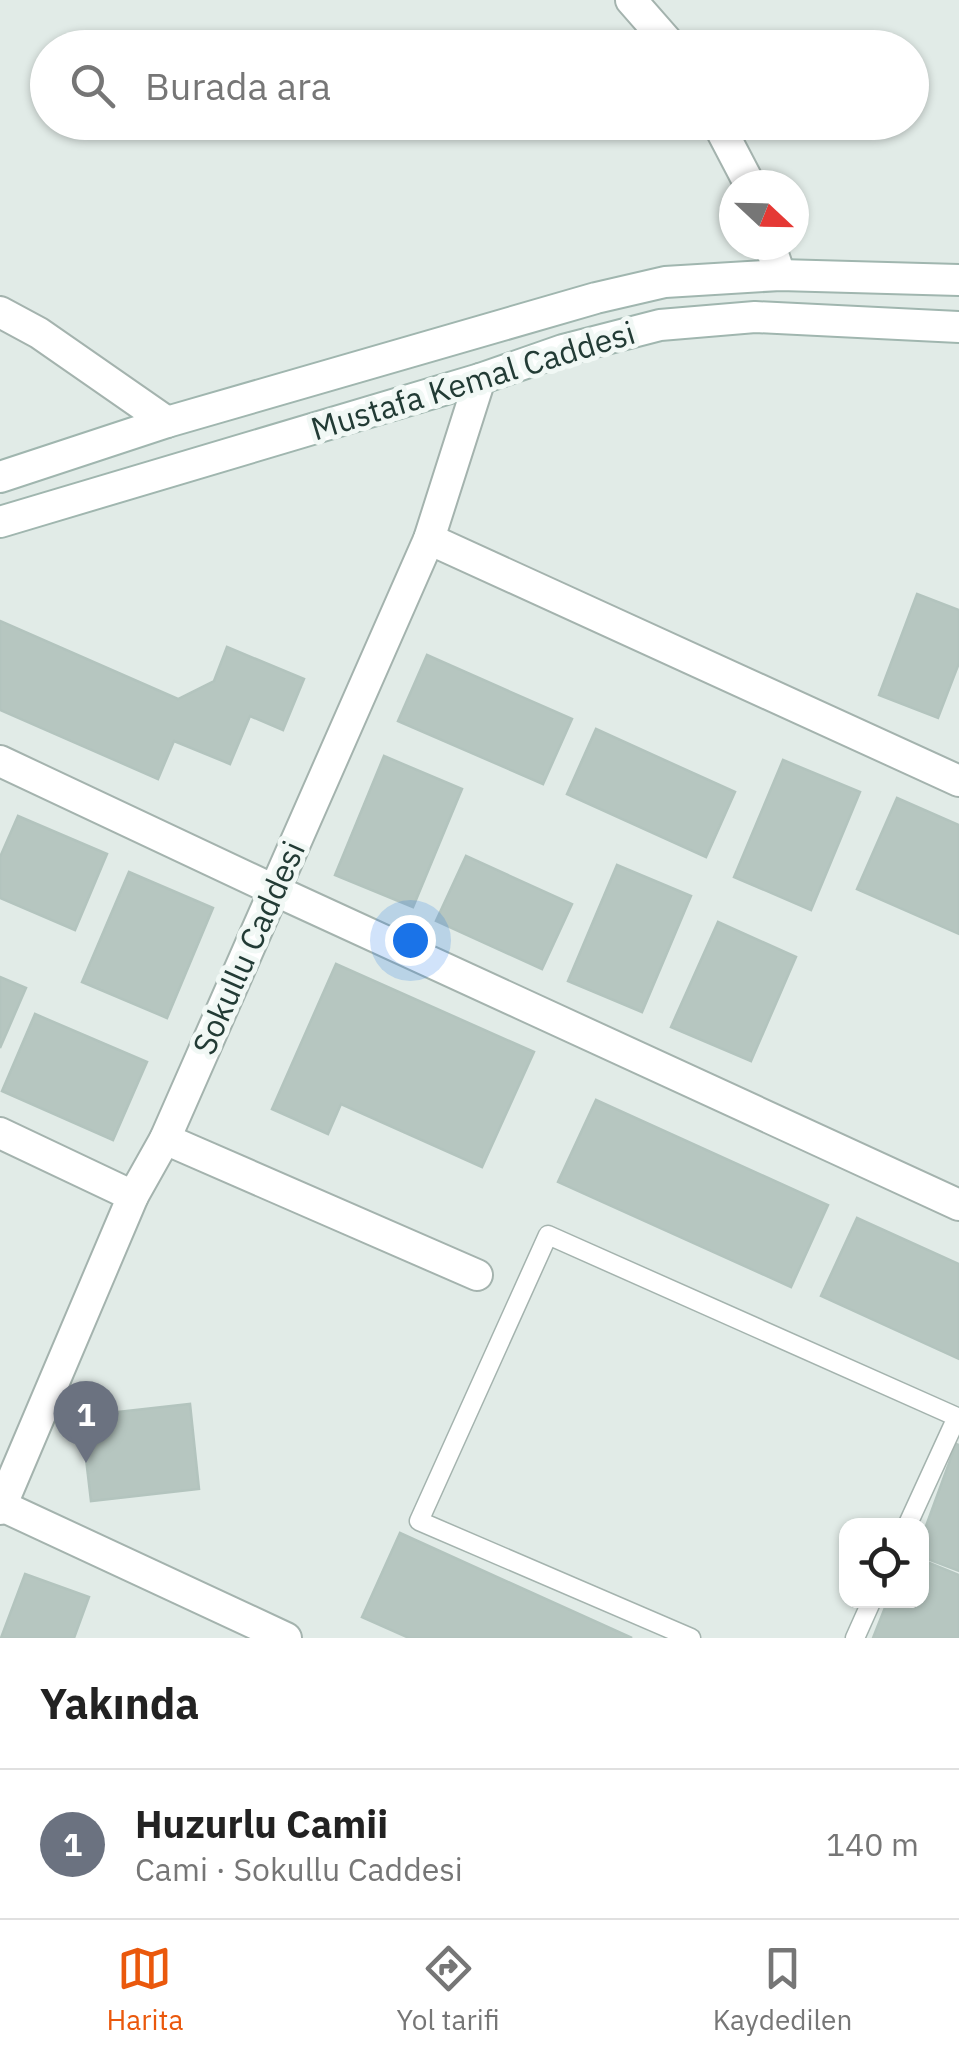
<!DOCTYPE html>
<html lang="tr">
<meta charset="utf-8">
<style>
:root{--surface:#fff;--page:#f6f6f6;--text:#222;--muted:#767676;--line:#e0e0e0;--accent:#ea580c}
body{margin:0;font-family:"IBM Plex Sans",sans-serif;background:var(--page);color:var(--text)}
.controls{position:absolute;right:30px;bottom:30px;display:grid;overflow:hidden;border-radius:20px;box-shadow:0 2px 8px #0004}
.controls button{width:90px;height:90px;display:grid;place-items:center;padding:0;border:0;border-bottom:2px solid var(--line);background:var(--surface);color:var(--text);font:50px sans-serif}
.compass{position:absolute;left:719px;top:170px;width:90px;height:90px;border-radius:50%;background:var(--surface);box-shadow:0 2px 8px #0004;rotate:112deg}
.you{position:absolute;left:410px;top:940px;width:35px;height:35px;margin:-25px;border:8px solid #fff;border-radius:50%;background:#1a73e8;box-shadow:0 0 0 15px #1a73e833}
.badge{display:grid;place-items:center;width:65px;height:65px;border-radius:50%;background:var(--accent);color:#fff;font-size:32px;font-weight:700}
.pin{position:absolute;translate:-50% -82px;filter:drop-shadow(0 2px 5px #0008)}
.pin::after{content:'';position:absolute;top:52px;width:35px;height:30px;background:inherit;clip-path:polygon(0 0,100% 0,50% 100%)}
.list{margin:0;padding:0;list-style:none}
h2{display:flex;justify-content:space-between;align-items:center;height:130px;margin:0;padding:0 40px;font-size:42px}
h2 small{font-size:32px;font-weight:400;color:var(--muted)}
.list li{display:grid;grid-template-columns:65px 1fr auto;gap:30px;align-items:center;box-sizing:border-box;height:150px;padding:0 40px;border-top:2px solid var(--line)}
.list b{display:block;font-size:38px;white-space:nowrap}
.list p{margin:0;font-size:32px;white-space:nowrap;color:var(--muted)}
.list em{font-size:32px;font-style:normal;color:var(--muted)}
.icon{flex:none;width:55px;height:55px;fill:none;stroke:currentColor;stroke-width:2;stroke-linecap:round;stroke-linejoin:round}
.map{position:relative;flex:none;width:959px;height:1638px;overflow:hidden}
.search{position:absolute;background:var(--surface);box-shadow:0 2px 8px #0004;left:30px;right:30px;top:30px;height:110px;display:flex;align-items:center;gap:25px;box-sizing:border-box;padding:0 35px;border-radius:55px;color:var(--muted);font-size:38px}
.sheet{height:280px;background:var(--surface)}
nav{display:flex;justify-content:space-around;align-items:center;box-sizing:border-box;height:140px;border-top:2px solid var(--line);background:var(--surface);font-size:28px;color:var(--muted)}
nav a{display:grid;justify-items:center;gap:5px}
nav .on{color:var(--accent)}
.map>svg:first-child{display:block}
.building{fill:#b6c6c0;stroke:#b3c4be;stroke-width:2.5}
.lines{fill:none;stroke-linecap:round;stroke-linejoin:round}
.service-casing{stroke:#a4b3ae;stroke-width:21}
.minor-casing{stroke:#a4b3ae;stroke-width:34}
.tertiary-casing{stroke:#a4b3ae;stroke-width:34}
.secondary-casing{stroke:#a0b6af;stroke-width:34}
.service{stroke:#fff;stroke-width:18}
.minor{stroke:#fff;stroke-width:30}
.tertiary{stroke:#fff;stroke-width:30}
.secondary{stroke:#fff;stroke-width:30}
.labels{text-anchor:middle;stroke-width:10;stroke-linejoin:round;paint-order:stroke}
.street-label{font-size:32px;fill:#223b35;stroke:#f1f8f5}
</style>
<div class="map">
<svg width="959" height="1638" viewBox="0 0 959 1638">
<rect width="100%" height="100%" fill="#e1ebe7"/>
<g class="building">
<polygon points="917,594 959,610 959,663 938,718 879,695"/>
<polygon points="0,621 178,699 214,681 227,647 304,679 283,730 250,716 230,764 174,741 158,779 0,710"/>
<polygon points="427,655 572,719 543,784 398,721"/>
<polygon points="596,729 735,792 706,857 567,794"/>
<polygon points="384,756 462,789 413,907 335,875"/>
<polygon points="783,760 860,792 811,910 734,877"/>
<polygon points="897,798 959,825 959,934 857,889"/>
<polygon points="18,816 107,854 75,930 0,898 0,857"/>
<polygon points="466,856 572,904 542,969 436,921"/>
<polygon points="617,865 691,896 642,1012 568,981"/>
<polygon points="129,872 213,908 167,1018 82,982"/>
<polygon points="718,922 796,957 751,1061 671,1027"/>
<polygon points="336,964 534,1052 482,1167 341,1104 328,1134 272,1109"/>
<polygon points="0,977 26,988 0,1048"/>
<polygon points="35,1014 147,1062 113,1140 2,1091"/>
<polygon points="596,1100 828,1205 791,1287 558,1182"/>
<polygon points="857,1218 959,1264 959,1359 821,1296"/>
<polygon points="190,1404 199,1489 91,1501 81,1416"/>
<polygon points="956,1444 959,1445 959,1571 922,1557 922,1537"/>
<polygon points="400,1533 632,1638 409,1638 362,1617"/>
<polygon points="922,1560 959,1575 959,1638 873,1638 888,1600 922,1600"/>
<polygon points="25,1574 89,1597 74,1638 1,1638"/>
</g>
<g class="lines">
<g class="service-casing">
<g id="service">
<polyline points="691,1638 419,1521 548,1235 957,1417 907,1526"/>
<polyline points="855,1638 872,1600"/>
</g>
</g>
<g class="minor-casing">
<g id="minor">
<polyline points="631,0 673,48"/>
<polyline points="717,122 750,185"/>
<polyline points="770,245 780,275"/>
<polyline points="0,312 39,333 167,422"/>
<polyline points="429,539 959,781"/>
<polyline points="0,761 274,890 959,1205"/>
<polyline points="0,1133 133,1196"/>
<polyline points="165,1139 477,1275"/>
<polyline points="0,1505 286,1638"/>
</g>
</g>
<g class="tertiary-casing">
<polyline id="tertiary" points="0,1509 133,1196 165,1139 429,539 480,379"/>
</g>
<g class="secondary-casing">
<g id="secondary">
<polyline points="0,477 167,422 596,298 665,282 780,275 959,280"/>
<polyline points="0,522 480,379 563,350 660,325 755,317 959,327"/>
</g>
</g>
<use href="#service" class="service"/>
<use href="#minor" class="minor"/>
<use href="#tertiary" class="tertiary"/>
<use href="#secondary" class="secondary"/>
</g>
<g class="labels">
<g class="street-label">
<text transform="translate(473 381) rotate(-17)" y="11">Mustafa Kemal Caddesi</text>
<text transform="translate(249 948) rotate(-66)" y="11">Sokullu Caddesi</text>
</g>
</g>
</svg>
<div class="controls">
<button><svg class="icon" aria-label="locate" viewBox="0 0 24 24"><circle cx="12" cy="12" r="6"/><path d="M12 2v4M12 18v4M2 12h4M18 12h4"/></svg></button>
</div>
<svg class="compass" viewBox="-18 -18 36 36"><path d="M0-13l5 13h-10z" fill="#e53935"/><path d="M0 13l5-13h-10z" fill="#767676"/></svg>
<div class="you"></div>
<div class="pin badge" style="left:86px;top:1463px;background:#6b7280">1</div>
<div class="search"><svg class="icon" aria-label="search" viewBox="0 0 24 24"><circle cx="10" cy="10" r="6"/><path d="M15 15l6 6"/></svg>Burada ara</div>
</div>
<section class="sheet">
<h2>Yakında<small></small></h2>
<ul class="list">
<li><span class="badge" style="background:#6b7280">1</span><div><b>Huzurlu Camii</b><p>Cami · Sokullu Caddesi</p></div><em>140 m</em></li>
</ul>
</section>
<nav>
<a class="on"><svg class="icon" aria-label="map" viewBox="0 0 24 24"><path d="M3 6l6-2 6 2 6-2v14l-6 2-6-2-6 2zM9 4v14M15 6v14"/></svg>Harita</a>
<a><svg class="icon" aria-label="directions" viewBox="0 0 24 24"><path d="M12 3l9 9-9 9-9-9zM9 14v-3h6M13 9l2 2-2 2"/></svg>Yol tarifi</a>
<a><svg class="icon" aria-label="saved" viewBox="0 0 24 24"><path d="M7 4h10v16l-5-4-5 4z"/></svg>Kaydedilen</a>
</nav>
